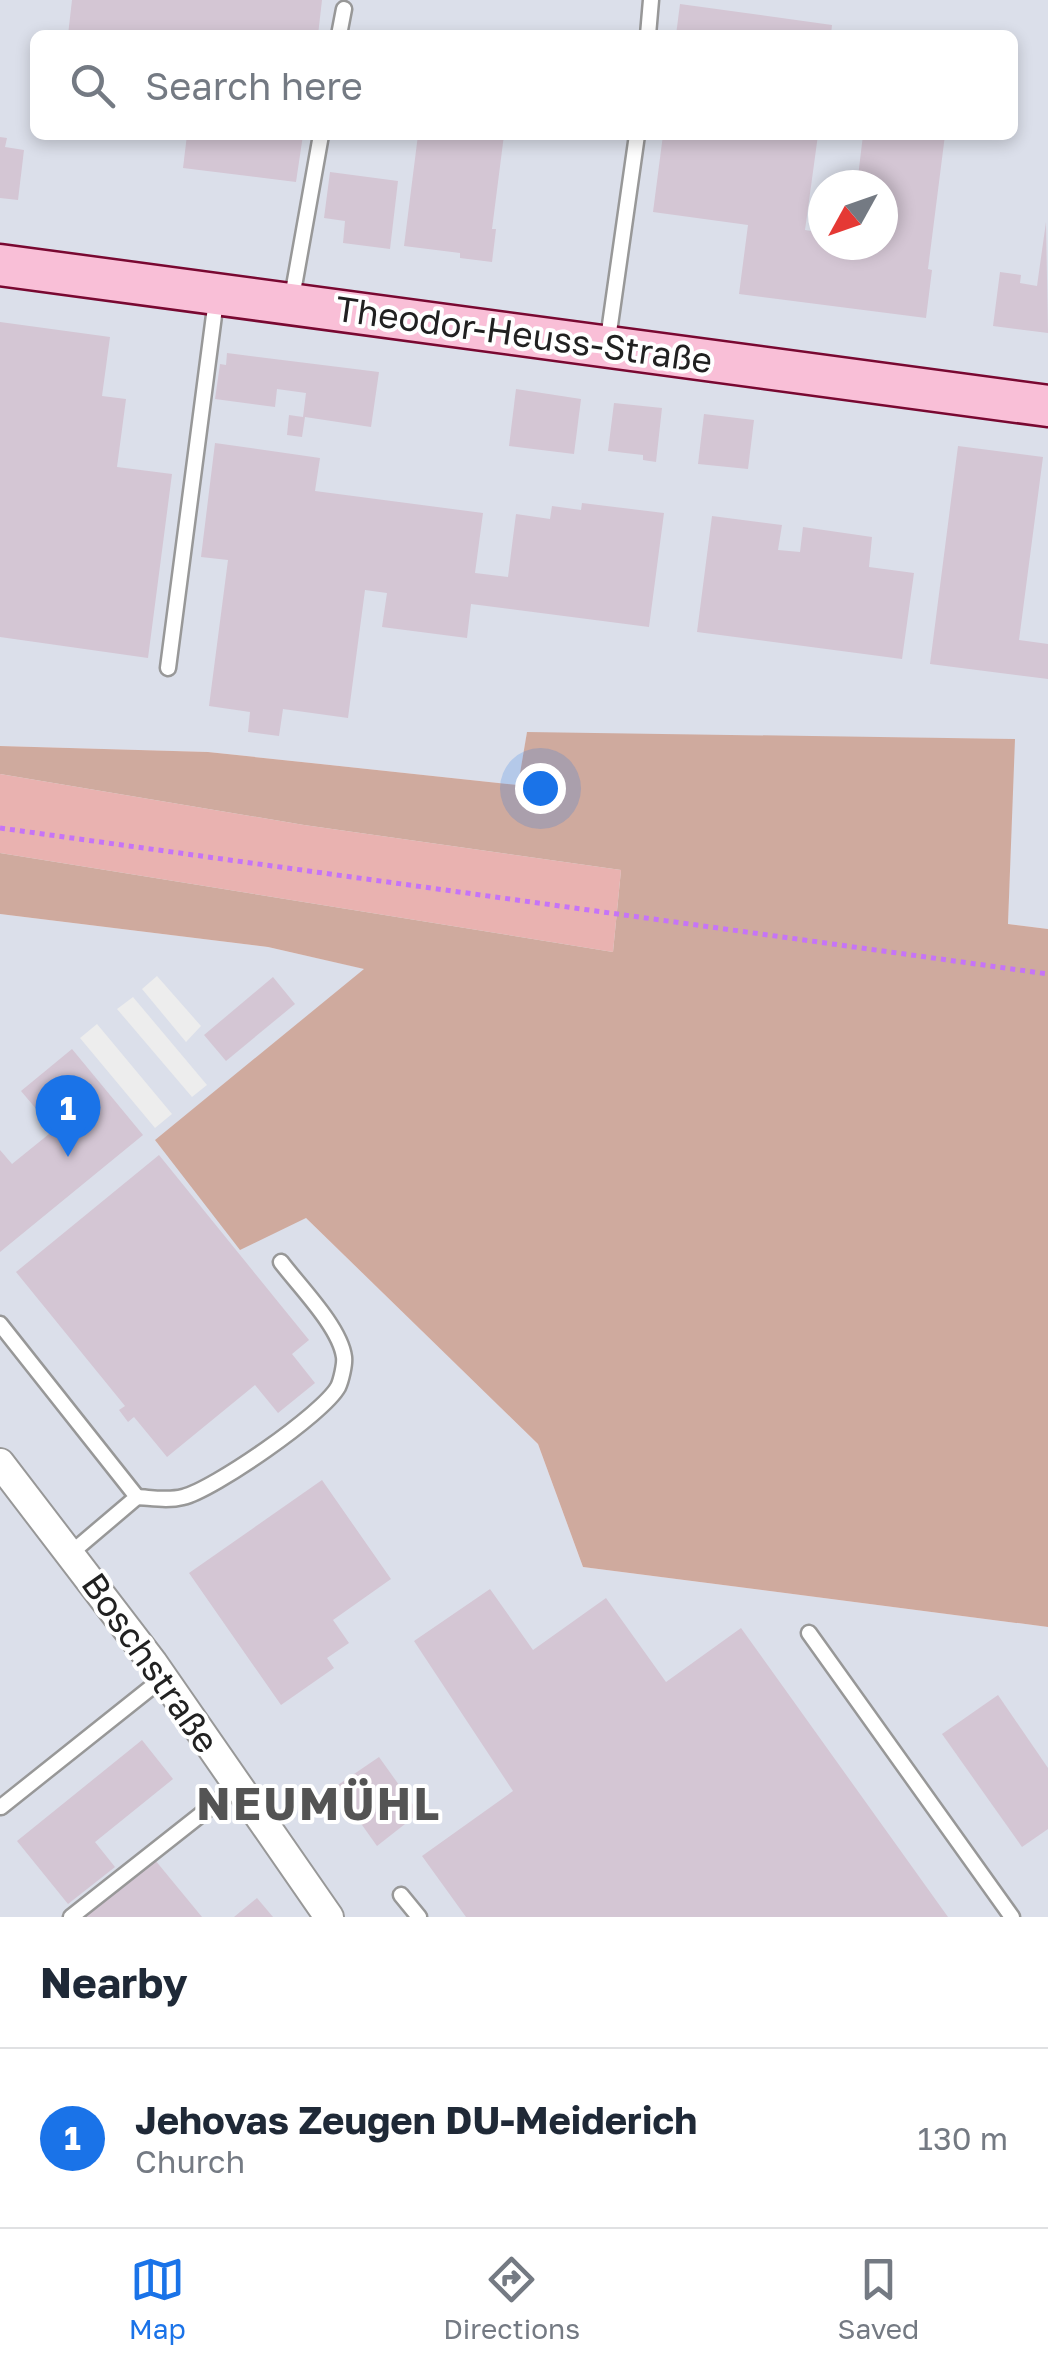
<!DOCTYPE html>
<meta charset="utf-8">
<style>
:root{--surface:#fff;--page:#f2f2f3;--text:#1f2937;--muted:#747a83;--line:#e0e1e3;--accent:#1a73e8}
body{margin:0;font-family:"Golos Text",sans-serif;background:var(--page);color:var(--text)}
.compass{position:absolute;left:808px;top:170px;width:90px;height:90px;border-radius:50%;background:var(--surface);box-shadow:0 5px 15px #0003;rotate:230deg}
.you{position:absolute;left:540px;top:788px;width:35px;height:35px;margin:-25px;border:8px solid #fff;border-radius:50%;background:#1a73e8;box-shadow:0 0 0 15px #1a73e833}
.badge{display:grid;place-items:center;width:65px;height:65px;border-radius:50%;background:var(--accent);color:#fff;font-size:32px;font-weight:700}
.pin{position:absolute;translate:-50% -82px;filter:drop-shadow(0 2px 5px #0008)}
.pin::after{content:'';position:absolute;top:52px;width:35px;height:30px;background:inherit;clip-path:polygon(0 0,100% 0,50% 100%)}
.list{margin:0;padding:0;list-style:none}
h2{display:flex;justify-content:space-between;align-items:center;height:130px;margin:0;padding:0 40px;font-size:42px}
h2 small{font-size:32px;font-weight:400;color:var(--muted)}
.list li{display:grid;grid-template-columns:65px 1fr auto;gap:30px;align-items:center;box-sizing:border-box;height:180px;padding:0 40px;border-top:2px solid var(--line)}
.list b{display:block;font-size:38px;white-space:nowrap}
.list p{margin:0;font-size:32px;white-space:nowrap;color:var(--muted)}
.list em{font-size:32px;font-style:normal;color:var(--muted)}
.icon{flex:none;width:55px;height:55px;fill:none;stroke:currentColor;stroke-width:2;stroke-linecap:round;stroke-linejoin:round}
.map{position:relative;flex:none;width:1048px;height:1917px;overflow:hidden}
.search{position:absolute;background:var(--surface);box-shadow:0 5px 15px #0003;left:30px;right:30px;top:30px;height:110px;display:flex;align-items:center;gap:25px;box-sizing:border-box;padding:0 35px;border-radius:15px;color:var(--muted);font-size:38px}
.sheet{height:310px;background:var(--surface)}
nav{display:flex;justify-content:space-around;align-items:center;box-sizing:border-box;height:140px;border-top:2px solid var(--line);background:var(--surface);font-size:28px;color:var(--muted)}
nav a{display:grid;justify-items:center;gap:5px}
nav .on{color:var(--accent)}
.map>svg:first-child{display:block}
.industrial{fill:#dbdfea;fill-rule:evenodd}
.grass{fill:#e9b2b0}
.forest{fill:#cfaa9e}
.parking{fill:#ededed}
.building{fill:#d4c6d4}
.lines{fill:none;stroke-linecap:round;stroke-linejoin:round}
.lane-casing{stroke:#989898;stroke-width:19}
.street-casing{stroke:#989898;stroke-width:32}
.secondary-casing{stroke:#790831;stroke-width:45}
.path{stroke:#c674f7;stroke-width:5;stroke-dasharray:5 5;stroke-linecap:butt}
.lane{stroke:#fff;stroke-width:14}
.street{stroke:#fff;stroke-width:28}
.secondary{stroke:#f9bfd7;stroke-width:40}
.labels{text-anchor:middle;stroke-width:8;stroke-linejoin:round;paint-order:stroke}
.street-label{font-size:35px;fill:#212121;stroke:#fff}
.district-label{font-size:45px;font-weight:bold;letter-spacing:2.5px;fill:#545454;stroke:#fff}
</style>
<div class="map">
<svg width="1048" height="1917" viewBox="0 0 1048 1917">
<rect width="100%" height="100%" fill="#f1e8f0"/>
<g class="industrial">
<path d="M 0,0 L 1048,0 L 1048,929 L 1008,924 L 1014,739 L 527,733 L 518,785 L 208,752 L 0,746 ZM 35,35 L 1013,35 L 1013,135 L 35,135 ZM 823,185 L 883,185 L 883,245 L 823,245 Z"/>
<polygon points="0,914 268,947 365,969 156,1140 305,1217 538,1444 583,1567 1048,1627 1048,1917 0,1917"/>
</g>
<polygon class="grass" points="0,774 304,825 621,870 613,952 0,853"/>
<polygon class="forest" points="527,732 1015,739 1008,924 1048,929 1048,1627 583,1567 538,1444 306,1218 240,1250 155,1140 364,969 268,947 0,914 0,853 613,952 621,870 304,825 0,774 0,746 208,752 518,785"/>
<g class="parking">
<polygon points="157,976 201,1026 186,1042 142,989"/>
<polygon points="133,997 207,1085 192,1097 117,1009"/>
<polygon points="97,1024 172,1114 155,1128 80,1038"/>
</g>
<g class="building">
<polygon points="72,0 322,0 318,35 68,35"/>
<polygon points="680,4 832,25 831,35 676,35"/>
<polygon points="187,135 303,135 296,182 183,168"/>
<polygon points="418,135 504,135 492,229 496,229 492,262 460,258 460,253 404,246"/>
<polygon points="663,135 818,135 805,230 823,233 823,245 883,245 883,185 857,185 863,135 945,135 928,269 932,270 926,318 739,294 748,225 653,212"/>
<polygon points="0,137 7,138 5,147 24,150 18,200 0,198"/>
<polygon points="330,172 398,181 390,249 343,243 345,221 324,218"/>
<polygon points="1046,222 1048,333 993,326 1000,272 1021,275 1020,283 1037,286"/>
<polygon points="0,322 110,337 102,396 126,399 117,467 172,474 148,658 0,637"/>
<polygon points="227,353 379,372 371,427 305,417 302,437 287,435 289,415 303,417 306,393 277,389 275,407 215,399 220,364 226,365"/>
<polygon points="516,389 581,399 574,454 509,446"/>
<polygon points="614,403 662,408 656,462 643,460 643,455 608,451"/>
<polygon points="704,414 754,420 748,469 698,464"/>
<polygon points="215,443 320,458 315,491 483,513 475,573 508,577 516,514 550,519 552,506 581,510 582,503 664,513 649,627 471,604 467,638 382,627 387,593 365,590 348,718 283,709 279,736 248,732 250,712 209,706 228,560 201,557"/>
<polygon points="958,446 1043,457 1019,640 1048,644 1048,679 930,664"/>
<polygon points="712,516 782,525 778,550 800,552 803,527 872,537 869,567 914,573 902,659 697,632"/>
<polygon points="273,977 295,1004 226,1061 204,1035"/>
<polygon points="72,1049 143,1135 0,1252 0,1150 12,1164 54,1130 21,1091"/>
<polygon points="159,1155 309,1340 292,1354 315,1383 278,1413 255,1385 167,1457 134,1417 128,1422 119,1410 125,1406 16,1272"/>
<polygon points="322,1480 391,1579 333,1620 349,1643 327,1658 334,1668 281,1705 189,1573"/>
<polygon points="490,1589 533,1650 606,1598 666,1682 741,1628 948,1917 466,1917 422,1856 513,1791 414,1641"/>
<polygon points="998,1695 1048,1768 1048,1829 1022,1847 942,1734"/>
<polygon points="142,1740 173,1779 95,1842 115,1867 68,1904 17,1841"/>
<polygon points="379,1757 419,1813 377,1846 335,1787"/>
<polygon points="155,1860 202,1917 84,1917"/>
<polygon points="257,1898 273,1917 234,1917"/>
</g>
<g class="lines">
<g class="lane-casing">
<g id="lane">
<polyline points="339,35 344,9"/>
<polyline points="648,35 651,0"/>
<polyline points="291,303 321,135"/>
<polyline points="607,346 637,135"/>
<polyline points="168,668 216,300"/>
<polyline points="0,1324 137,1497 71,1553"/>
<path d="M 137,1497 C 153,1498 168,1501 183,1497 C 213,1490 323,1414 338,1387 C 341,1381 345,1364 344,1357 C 340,1327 299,1286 281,1262"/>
<polyline points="809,1633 1012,1917"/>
<polyline points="1,1807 163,1678"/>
<polyline points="401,1895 419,1917"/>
<polyline points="71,1917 237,1786"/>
</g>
</g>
<g class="street-casing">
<polyline id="street" points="0,1463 153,1663 329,1917"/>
</g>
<g class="secondary-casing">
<polyline id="secondary" points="0,265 1048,406"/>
</g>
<polyline class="path" points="0,828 1048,974"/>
<use href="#lane" class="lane"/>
<use href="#street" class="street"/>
<use href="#secondary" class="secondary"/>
</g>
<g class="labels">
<g class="street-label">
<text transform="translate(524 335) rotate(8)" y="12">Theodor-Heuss-Straße</text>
<text transform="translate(150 1663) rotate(55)" y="12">Boschstraße</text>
</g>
<g class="district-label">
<text x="319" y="1820">NEUMÜHL</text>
</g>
</g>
</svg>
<svg class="compass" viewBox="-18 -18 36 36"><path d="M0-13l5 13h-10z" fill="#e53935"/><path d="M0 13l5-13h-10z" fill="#747a83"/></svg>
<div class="you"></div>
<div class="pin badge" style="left:68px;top:1157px">1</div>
<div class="search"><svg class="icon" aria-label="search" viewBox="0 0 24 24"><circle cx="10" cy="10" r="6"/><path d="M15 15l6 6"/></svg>Search here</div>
</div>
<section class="sheet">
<h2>Nearby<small></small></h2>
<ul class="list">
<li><span class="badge">1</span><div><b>Jehovas Zeugen DU-Meiderich</b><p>Church</p></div><em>130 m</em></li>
</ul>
</section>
<nav>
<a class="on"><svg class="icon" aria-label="map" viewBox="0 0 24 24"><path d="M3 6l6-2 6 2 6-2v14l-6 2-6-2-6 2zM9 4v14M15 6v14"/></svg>Map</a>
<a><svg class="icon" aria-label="directions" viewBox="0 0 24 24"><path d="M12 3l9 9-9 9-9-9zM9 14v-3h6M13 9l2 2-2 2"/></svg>Directions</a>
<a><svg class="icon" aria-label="saved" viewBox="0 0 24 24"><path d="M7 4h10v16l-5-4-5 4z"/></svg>Saved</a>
</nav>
